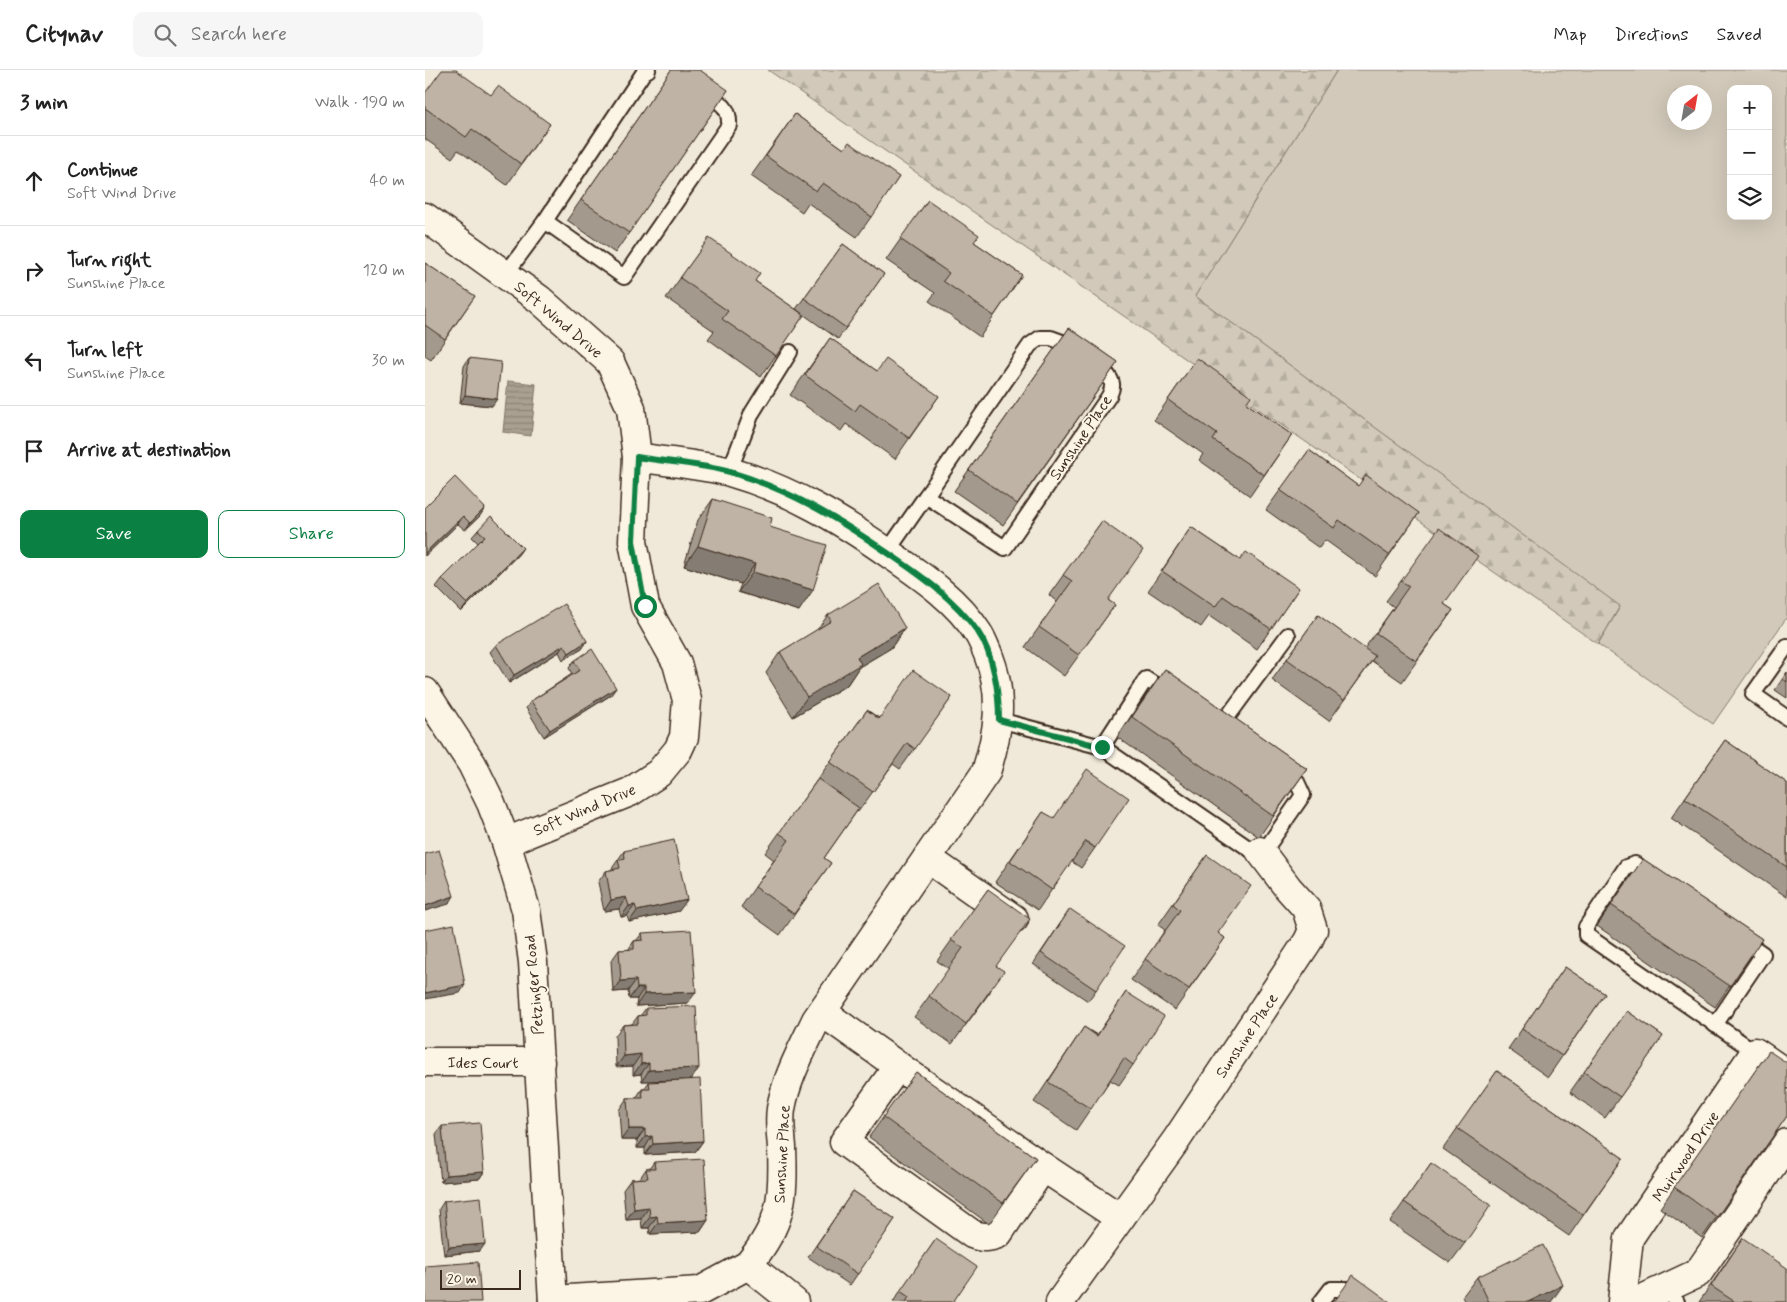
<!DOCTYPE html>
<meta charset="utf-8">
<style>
:root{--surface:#fff;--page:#f6f6f6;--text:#222;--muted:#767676;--line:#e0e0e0;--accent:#0b8043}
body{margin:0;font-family:Mynerve,sans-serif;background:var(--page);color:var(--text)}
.controls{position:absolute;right:15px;top:15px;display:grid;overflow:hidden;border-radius:10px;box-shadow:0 5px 20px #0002}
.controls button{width:45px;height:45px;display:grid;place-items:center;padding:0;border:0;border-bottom:1px solid var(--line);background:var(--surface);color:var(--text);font:25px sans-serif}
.compass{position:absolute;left:1242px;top:15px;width:45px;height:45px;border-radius:50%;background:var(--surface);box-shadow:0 5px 20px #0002;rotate:31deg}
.scale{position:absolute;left:15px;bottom:12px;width:81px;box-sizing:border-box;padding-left:5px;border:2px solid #3b2a1e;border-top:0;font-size:14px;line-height:18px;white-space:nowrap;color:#3b2a1e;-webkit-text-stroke:4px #fcf5e5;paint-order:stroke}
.stop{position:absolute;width:15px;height:15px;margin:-11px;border:4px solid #0b8043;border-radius:50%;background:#fff}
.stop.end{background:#0b8043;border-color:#fff;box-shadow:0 1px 5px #0008}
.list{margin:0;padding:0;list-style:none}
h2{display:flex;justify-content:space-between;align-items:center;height:65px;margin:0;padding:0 20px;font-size:21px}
h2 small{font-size:16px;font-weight:400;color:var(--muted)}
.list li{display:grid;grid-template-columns:32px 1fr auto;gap:15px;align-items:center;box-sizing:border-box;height:90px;padding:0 20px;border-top:1px solid var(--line)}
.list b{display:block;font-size:19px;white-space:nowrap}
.list p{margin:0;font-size:16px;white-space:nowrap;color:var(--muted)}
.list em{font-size:16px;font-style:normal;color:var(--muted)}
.actions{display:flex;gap:10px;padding:15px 20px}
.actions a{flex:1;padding:11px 0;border:1px solid var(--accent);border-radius:10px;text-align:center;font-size:18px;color:var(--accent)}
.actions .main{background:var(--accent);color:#fff}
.icon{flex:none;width:28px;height:28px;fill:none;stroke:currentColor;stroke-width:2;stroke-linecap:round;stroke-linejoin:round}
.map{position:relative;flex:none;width:1362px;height:1232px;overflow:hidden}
header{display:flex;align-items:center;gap:30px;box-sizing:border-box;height:70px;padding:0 25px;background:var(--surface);border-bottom:1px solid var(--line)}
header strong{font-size:24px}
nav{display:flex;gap:28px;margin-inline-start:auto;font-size:18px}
.search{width:350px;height:45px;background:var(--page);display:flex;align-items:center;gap:12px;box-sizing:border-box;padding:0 18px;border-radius:10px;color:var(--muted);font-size:19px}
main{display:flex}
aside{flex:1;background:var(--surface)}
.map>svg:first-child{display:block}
.green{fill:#d2c9ba;stroke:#867a6c;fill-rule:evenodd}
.forest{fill:url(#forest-firs);stroke:#867a6c}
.water{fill:url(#water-rules);stroke:#7e7163}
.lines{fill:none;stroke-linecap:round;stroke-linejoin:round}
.lane-casing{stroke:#3b2a1e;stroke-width:18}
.street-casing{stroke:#3b2a1e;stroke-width:31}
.secondary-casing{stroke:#3b2a1e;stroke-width:31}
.lane{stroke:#fcf5e5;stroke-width:14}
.street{stroke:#fcf5e5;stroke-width:28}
.secondary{stroke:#fcf5e5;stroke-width:28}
.wall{fill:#a39a8d;stroke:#3b2a1e}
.shaded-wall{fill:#857d73;stroke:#3b2a1e}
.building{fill:#beb3a4;stroke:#3b2a1e}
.route{stroke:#0b8043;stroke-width:6}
.labels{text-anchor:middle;stroke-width:4;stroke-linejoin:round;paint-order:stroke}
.street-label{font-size:16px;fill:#3b2a1e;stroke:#fcf5e5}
</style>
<header>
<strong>Citynav</strong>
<div class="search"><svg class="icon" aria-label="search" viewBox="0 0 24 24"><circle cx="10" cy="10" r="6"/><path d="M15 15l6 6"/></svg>Search here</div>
<nav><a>Map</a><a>Directions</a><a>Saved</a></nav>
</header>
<main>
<aside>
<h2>3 min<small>Walk · 190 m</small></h2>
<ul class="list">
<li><svg class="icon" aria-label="ahead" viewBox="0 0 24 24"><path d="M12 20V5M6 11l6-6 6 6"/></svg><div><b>Continue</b><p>Soft Wind Drive</p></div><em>40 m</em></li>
<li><svg class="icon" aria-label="right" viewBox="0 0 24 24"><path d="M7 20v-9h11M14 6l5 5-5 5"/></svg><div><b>Turn right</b><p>Sunshine Place</p></div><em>120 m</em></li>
<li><svg class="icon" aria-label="left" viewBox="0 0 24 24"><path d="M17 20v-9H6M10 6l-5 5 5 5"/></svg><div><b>Turn left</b><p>Sunshine Place</p></div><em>30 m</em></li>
<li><svg class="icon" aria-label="arrive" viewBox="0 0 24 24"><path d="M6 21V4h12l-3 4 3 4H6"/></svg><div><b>Arrive at destination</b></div></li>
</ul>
<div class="actions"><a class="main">Save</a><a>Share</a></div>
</aside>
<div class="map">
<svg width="1362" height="1232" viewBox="0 0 1362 1232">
<defs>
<pattern id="forest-firs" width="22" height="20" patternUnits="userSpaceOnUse" patternTransform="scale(1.25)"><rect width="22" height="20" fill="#d2c9ba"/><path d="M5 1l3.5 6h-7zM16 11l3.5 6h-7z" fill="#b5ad9f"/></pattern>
<pattern id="water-rules" width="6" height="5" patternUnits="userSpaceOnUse" patternTransform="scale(1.25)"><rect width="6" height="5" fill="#aaa091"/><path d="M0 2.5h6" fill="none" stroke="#8c8376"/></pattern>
</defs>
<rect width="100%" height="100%" fill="#f0e9d9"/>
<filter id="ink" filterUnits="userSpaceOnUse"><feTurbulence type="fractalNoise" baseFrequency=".02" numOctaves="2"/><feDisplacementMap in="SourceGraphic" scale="10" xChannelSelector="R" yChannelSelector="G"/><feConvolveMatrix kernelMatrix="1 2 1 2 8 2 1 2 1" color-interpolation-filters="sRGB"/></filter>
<g filter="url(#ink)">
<path class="green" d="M 912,0 L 1362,0 L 1362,547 L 1288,654 L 1173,574 L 1195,537 L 770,226 ZM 1306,19 L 1343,19 L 1343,146 L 1306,146 ZM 1250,22 L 1280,22 L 1280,52 L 1250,52 Z"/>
<polygon class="forest" points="343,0 912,0 770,226 1195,536 1173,574"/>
<polygon class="water" points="83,311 111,314 106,366 78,362"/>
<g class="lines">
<g class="lane-casing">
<g id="lane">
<path d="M 223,0 L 219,2 L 120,151 L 199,207 L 304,55 C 305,36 294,32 280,23"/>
<polyline points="80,205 120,151"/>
<path d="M 615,268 L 626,268 L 637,272 L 681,303 C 688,311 689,316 684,326 L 580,478 L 501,426 L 605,275 Z"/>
<polyline points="304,402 327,343 365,282"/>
<polyline points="462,482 501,426"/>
<polyline points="1362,576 1328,624 1362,648"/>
<polygon points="721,609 795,657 872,712 878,725 840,780 829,782 677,677"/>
<polyline points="574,650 677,677"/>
<polyline points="795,657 863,565"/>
<polyline points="1228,807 1210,794 1201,797 1161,857 1161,865 1330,982"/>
<polyline points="1290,955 1338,884 1315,868"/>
<polyline points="1239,1219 1252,1232"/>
<polyline points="896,1232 906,1219 923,1219 942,1232"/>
</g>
</g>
<g class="street-casing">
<g id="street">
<polyline points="0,147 114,229 185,292 206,338 212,387 208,471 220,536 252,593 262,630 259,667 253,680 234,703 205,722 81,772"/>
<path d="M 212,387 C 241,392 278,395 305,402 C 365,419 416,450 466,485 C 498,507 532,530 553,563 C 557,569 560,577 563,584 C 579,624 574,661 561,702 L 391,950 C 378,978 361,1008 356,1039 C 354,1051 356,1065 357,1077 C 359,1130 357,1153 323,1195"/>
<polyline points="502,788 589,849"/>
<polyline points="397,942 473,996"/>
<polyline points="0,992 115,992"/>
<path d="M 473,996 L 618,1097 L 573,1164 C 563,1168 557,1168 547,1164 L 419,1072 Z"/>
<polyline points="618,1097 695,1148"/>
<polyline points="128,1230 275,1221 323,1195 369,1232"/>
<polyline points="635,1232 752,1069 883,871 888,860 881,838 863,818 835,781"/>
<polyline points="1197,1232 1204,1168 1330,982 1362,1004"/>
<polyline points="1211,1232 1273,1203 1362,1073"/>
</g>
</g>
<g class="secondary-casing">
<polyline id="secondary" points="0,622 47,694 66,733 81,772 101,840 108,892 128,1232"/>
</g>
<use href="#lane" class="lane"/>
<use href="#street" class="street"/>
<use href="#secondary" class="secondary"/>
</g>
<g class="wall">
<polygon points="246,0 303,20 190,183 142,150"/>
<polygon points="0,23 66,25 125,54 82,115 33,80 27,88 0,69"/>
<polygon points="370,44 419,79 474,107 432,167 383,133 377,142 326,106"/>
<polygon points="503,130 549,172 597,205 555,267 504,231 510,223 461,190"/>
<polygon points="284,168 330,211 379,245 336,307 283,269 289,261 241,228"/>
<polygon points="418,174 459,204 413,269 371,239"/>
<polygon points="0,193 50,226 6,290 0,286"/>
<polygon points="644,258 693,292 578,455 529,421"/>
<polygon points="405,268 452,301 514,326 470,389 421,354 416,361 365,325"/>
<polygon points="44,288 67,336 35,333 39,296"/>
<polygon points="772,288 821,333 867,365 825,426 774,390 778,384 729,350"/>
<polygon points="884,380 933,416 994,443 950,506 900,470 894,478 841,440"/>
<polygon points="288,429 345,457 374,541 313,522 316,514 259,496 273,450"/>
<polygon points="0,437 55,446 40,460 33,454 0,486"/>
<polygon points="677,451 683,530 690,535 639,606 600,577 632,532 624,525"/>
<polygon points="766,457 815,490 874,518 832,579 784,546 776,557 723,521"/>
<polygon points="53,460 93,485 36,542 11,517 17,509 53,473 47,467"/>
<polygon points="976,511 1019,534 1028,540 977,612 947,591 904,651 847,610 893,545 939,579 969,537 961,531"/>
<polygon points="403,545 480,558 466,578 434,597 422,615 368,647 341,603 355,582 392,560"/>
<polygon points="162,571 157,579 138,590 134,582 84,613 65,582 71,575"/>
<polygon points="149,591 186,625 119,667 101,638 106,631 147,604 144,598"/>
<polygon points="740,599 882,699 834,767 692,667"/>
<polygon points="1362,602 1362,628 1350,620"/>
<polygon points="527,627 475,699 468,694 433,742 432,741 399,788 406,793 355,865 316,837 349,790 340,783 442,640 454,648"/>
<polygon points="1300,670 1362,713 1362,827 1246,748"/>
<polygon points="618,742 670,778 656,798 646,791 613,840 570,812"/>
<polygon points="199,781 254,841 204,852 202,846 196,847 194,839 179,841 173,812 181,801 186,800"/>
<polygon points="782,785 793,863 800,868 750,940 706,910 740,860 733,855"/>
<polygon points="1218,789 1337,869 1290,937 1172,856"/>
<polygon points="563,819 571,896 565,922 527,974 489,947 524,899 512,891"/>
<polygon points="645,839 671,920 663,931 608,894"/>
<polygon points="217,863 263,933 211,936 212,929 204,929 203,921 188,922 186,891 194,880 203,880 209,871 212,870"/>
<polygon points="1140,897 1180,924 1123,1007 1083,979"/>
<polygon points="701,922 708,995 694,1015 685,1010 651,1060 609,1032 659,957 672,965"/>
<polygon points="221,938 266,1010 217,1011 216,1004 208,1005 208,996 191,997 190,966 198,955 207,954 213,946 216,945"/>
<polygon points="1202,941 1238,966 1180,1048 1145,1022"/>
<polygon points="1344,981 1362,1046 1277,1168 1235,1138"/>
<polygon points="1072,1001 1198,1088 1144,1166 1018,1079"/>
<polygon points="491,1002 611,1088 564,1154 444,1067"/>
<polygon points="224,1012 278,1071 270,1082 220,1085 220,1078 212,1078 212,1070 196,1070 194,1040 202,1028 211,1028 217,1019 219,1019"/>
<polygon points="17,1056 59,1102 54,1109 16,1112 11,1064"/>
<polygon points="229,1092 283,1150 275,1162 225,1164 224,1158 217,1158 216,1149 201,1150 198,1120 206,1109 215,1108 221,1099 224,1099"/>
<polygon points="1006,1093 1040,1173 1025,1193 965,1152"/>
<polygon points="428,1121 470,1149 425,1215 383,1187"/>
<polygon points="19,1131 55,1181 19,1185 14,1139"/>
<polygon points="1318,1168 1362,1232 1274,1232"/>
<polygon points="511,1169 528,1232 468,1232"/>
<polygon points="1052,1207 1126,1232 1040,1232 1037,1227"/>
</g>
<g class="shaded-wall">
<polygon points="40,325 72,329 67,336 35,333"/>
<polygon points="60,438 55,446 40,460 45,453"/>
<polygon points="38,446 33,454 0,486 0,483"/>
<polygon points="273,476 330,494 316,514 259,496"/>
<polygon points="98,478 93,485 36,542 42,534"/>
<polygon points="328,502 388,520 374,541 313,522"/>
<polygon points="480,558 466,578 434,597 422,615 368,647 382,627 432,587"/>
<polygon points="162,571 157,579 138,590 144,583"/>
<polygon points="139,575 134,582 84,613 89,605"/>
<polygon points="191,618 186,625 119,667 125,660"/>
<polygon points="29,826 24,834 0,841 0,836"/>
<polygon points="201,827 194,839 179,841 186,830"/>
<polygon points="262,830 254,841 204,852 212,841"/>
<polygon points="210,835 202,846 196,847 204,836"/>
<polygon points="211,910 203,921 188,922 196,911"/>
<polygon points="40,915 35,923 0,929 0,923"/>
<polygon points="212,918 219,918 212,929 204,929"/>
<polygon points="271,922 263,933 211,936 219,924"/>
<polygon points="216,984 208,996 191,997 199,986"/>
<polygon points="224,993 216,1004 208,1005 216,994"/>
<polygon points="274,998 266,1010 217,1011 224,1000"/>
<polygon points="204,1059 220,1059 212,1070 196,1070"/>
<polygon points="227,1066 220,1078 212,1078 220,1067"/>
<polygon points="278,1071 270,1082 220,1085 228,1074"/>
<polygon points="59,1102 54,1109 16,1112 21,1105"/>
<polygon points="224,1137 216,1149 201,1150 209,1139"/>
<polygon points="232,1146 224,1158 217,1158 225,1147"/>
<polygon points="283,1150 275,1162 225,1164 233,1153"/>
<polygon points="60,1174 55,1181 19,1185 24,1177"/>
<polygon points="1138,1215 1126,1232 1103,1232"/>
</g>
<g class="building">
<polygon points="17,0 31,0 66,25 73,16 125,54 96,94 47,59 41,67 0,38 0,23"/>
<polygon points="246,0 275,0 303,20 204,163 156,130"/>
<polygon points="370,44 419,79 424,72 474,107 447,147 398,113 391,121 341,86"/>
<polygon points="503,130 554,165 549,172 597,205 569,246 518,211 524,203 475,169"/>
<polygon points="284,168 335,203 330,211 379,245 351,286 297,249 303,241 255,208"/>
<polygon points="418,174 459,204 421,258 379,228"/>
<polygon points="0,193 50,226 20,269 0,255"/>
<polygon points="644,258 693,292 592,434 544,400"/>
<polygon points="405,268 452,301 461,289 514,326 484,368 435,334 430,341 380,305"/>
<polygon points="44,288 76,292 72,329 40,325"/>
<polygon points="772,288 826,326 821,333 867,365 839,405 788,370 792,364 743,330"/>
<polygon points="884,380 933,416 941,405 994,443 964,485 914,450 909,458 855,420"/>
<polygon points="30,407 60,438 45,453 38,446 0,483 0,437"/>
<polygon points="288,429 347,448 345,457 402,475 388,520 328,502 330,494 273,476"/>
<polygon points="66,446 98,478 42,534 17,509 60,466 53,460"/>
<polygon points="677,451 718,480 683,530 690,535 654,585 614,557 647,511 638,505"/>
<polygon points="766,457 815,490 821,482 874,518 846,559 798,526 790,537 737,501"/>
<polygon points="1014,458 1053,486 1019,534 1028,540 991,591 951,563 984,516 976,511"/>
<polygon points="454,514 480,558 432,587 436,594 382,627 355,582 406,551 403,545"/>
<polygon points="139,534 162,571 144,583 139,575 89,605 71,575"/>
<polygon points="893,545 950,586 919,630 862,589"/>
<polygon points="167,579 191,618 125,660 106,631 155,600 149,591"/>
<polygon points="740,599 882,699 848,746 707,647"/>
<polygon points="488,600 527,627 490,679 482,673 448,722 405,692 442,640 454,649"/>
<polygon points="1362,602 1362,612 1358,609"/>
<polygon points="1300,670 1362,713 1362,797 1260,728"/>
<polygon points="662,699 704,728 670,778 661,771 627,820 585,791 618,742 629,748"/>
<polygon points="393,709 434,738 399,788 406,793 369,844 330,817 364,770 354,763"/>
<polygon points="249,770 262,830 212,841 210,835 204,836 201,827 186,830 181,801 195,798 193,790 200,788 199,781"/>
<polygon points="14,780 29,826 0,836 0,784"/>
<polygon points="782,785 826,816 793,863 800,868 764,919 720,889 755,840 748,834"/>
<polygon points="1218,789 1337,869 1305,916 1186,835"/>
<polygon points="563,819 605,849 571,896 579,901 541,954 504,926 538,878 526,870"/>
<polygon points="645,839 700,876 671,920 616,883"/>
<polygon points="29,854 40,915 0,923 0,860"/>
<polygon points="266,860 271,922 219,924 219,918 212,918 211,910 196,911 194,880 209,879 209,871 218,870 217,863"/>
<polygon points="1140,897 1180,924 1137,986 1097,959"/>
<polygon points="701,922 739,946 708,995 699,988 666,1039 623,1012 659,957 672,966"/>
<polygon points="271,936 274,998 224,1000 224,993 216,994 216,984 199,986 198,955 213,954 213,946 221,945 221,938"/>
<polygon points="1202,941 1238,966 1195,1027 1159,1002"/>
<polygon points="1344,981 1362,993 1362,1046 1292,1147 1249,1117"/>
<polygon points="1072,1001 1198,1088 1158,1145 1032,1058"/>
<polygon points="491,1002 611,1088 578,1133 458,1047"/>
<polygon points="275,1009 278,1071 228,1074 227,1066 220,1067 220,1059 204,1059 202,1028 218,1028 217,1019 225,1019 224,1012"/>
<polygon points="55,1053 59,1102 21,1105 17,1056"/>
<polygon points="279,1089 283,1150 233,1153 232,1146 225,1147 224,1137 209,1139 206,1109 223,1108 221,1099 230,1099 229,1092"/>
<polygon points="1006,1093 1066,1135 1040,1173 979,1132"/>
<polygon points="428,1121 470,1149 433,1204 391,1176"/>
<polygon points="56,1127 60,1174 24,1177 19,1131"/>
<polygon points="1318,1168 1362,1198 1362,1232 1310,1232 1286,1216"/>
<polygon points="511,1169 552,1197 528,1232 481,1232 484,1227 475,1221"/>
<polygon points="1118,1175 1138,1215 1103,1232 1064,1232 1052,1207"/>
<polygon points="53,1192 56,1232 0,1232 0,1196"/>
<polygon points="928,1205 965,1232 909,1232"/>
</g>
</g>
<g class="lines" filter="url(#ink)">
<path class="route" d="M 220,536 L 208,471 L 212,387 C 242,392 277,394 305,402 C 363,419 410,447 460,481 C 494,504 529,528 553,562 C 569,585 574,623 574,650 L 677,677"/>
</g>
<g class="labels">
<g class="street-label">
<text transform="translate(134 249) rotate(40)" y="6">Soft Wind Drive</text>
<text transform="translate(655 367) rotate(-56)" y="6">Sunshine Place</text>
<text transform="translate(159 739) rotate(-23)" y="6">Soft Wind Drive</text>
<text transform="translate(108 915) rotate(-95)" y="6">Petzinger Road</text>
<text transform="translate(821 965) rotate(-56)" y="6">Sunshine Place</text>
<text x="58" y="998">Ides Court</text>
<text transform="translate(356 1084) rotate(-87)" y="6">Sunshine Place</text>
<text transform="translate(1260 1086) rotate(-56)" y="6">Muirwood Drive</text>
</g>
</g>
</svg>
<div class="controls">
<button>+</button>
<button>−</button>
<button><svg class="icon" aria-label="layers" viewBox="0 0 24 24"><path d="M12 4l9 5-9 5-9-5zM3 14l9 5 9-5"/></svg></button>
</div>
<svg class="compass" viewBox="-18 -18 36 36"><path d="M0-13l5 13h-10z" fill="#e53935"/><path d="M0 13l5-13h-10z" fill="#767676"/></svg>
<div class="scale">20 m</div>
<div class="stop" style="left:220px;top:536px"></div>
<div class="stop end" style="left:677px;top:677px"></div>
</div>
</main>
